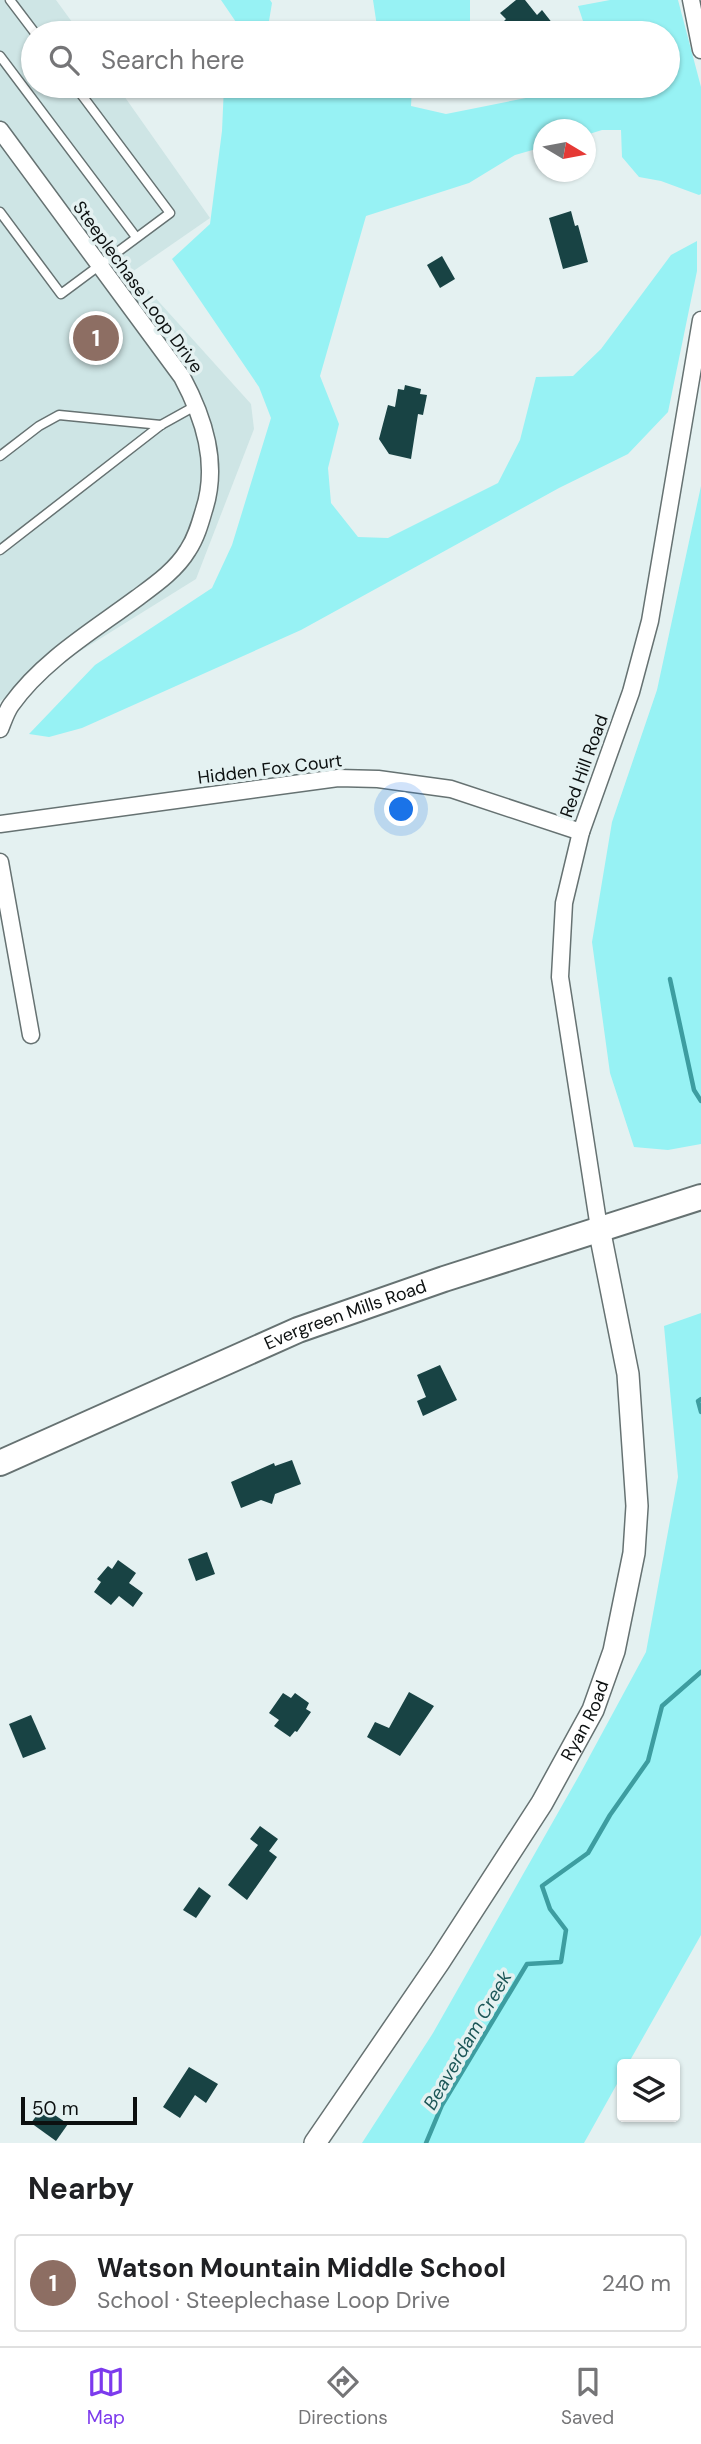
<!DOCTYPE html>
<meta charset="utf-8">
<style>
:root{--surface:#fff;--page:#f2f2f2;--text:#202124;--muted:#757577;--line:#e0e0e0;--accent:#7c3aed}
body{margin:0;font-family:"DM Sans",sans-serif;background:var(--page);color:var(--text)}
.controls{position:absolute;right:21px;bottom:21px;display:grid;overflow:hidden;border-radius:7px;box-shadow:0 2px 5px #0004}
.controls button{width:63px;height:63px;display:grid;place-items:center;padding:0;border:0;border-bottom:2px solid var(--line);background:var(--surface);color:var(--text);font:35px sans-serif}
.compass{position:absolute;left:533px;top:119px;width:63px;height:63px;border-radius:50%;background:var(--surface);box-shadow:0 2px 5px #0004;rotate:100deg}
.scale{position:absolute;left:21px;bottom:18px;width:116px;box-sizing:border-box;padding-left:7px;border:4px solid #0c1010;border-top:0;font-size:19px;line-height:24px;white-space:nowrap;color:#0c1010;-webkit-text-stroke:5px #e4f1f1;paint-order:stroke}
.you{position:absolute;left:402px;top:810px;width:24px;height:24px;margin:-18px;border:5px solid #fff;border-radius:50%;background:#1a73e8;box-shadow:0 0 0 10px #1a73e833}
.badge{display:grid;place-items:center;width:46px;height:46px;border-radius:50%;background:var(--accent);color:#fff;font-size:23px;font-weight:700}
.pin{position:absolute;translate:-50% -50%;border:4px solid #fff;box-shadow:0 2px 7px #0006}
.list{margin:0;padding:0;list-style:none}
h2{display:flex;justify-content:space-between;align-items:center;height:91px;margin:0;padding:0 28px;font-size:30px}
h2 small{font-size:23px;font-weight:400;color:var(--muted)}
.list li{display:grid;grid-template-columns:46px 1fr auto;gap:21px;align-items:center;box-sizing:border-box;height:98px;margin:0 14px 14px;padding:0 14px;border:2px solid var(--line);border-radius:7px}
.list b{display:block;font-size:26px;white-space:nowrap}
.list p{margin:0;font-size:23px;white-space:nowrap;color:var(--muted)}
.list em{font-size:23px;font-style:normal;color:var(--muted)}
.icon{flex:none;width:38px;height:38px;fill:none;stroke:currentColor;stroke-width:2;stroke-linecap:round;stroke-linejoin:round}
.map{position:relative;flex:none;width:701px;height:2143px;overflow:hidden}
.search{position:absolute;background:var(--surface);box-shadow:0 2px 5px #0004;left:21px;right:21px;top:21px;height:77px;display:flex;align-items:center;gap:18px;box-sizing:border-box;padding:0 24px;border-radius:38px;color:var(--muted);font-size:26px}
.sheet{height:203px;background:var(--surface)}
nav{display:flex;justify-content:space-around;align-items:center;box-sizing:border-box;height:98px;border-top:2px solid var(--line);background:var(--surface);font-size:19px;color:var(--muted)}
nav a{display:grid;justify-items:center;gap:4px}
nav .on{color:var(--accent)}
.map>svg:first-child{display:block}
.built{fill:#cee5e5}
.green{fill:#97f2f4}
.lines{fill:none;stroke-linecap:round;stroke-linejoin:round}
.stream{stroke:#3d9da0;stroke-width:4.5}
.building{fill:#184344}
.service-casing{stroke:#667272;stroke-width:11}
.minor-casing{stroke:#667272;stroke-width:19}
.secondary-casing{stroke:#667272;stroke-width:24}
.primary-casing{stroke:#667272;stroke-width:28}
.service{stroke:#fff;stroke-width:8}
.minor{stroke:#fff;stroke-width:16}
.secondary{stroke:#fff;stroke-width:21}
.primary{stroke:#fff;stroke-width:24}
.labels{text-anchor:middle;stroke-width:7;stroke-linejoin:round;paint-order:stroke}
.street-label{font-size:18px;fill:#0c1010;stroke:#e4f1f1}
.water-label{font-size:19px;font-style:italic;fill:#1c5657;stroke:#e4f1f1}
</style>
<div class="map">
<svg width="701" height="2143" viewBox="0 0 701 2143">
<rect width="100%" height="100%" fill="#e4f1f1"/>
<polygon class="built" points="0,0 56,0 80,33 33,33 33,86 117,86 210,218 132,272 251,404 254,429 196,579 0,701"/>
<g class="green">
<polygon points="221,0 270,0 272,3 267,33 234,33 238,25"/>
<polygon points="373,0 470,0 470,33 378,33"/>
<polygon points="610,0 678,0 701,87 701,194 699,195 661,181 639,177 622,157 621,130 602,130 586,135 586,130 544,130 543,147 515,155 469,183 366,216 320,376 339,424 328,468 331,503 358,537 388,538 498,483 520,440 536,377 573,376 601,349 671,255 697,241 697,271 668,412 628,454 559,488 301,630 82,728 49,737 29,734 95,665 212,588 232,545 271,418 259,387 172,259 210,224 222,131 224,86 412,86 411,106 446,114 531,97 582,95 595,86 668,86 668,33 587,33 578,6"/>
<polygon points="701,486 701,1144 668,1150 634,1147 610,1073 592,942 612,822 657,690"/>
<polygon points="701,1313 701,1935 628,2064 622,2064 622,2075 584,2143 362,2143 433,2033 580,1774 646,1652 678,1477 664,1326"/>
</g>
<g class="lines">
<g class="stream">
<polyline points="670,979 694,1090 701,1101"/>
<polyline points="701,1399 698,1401 701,1412"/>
<polyline points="426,2143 442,2105 527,1964 561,1962 566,1930 550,1909 542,1886 588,1853 610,1815 648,1761 662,1706 701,1672"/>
</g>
</g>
<g class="building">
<polygon points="516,0 525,0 537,15 542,10 553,24 542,33 512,33 503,22 506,19 500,13"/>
<polygon points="571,211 575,226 578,225 588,262 563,269 549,218"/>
<polygon points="442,256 455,279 440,288 427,265"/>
<polygon points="405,385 421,389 420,394 427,395 423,415 418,414 411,459 389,454 379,439 388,405 395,407 398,389 404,390"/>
<polygon points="440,1365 457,1400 423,1416 417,1401 426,1397 417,1375"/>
<polygon points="292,1460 301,1484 275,1494 272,1504 261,1500 241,1508 231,1482 274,1463 275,1466"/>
<polygon points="207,1552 215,1574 196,1581 188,1559"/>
<polygon points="118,1560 136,1573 129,1583 143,1593 133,1607 119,1596 111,1605 94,1592 101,1582 97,1579 108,1566 112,1569"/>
<polygon points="409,1692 434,1706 400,1756 367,1737 375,1722 389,1728"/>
<polygon points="283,1693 291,1698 295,1693 309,1703 306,1709 311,1712 297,1732 295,1731 290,1737 274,1726 279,1720 269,1713"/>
<polygon points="31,1715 46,1749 23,1758 9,1724"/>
<polygon points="260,1826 278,1839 269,1851 277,1857 247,1900 228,1885 258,1845 250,1839"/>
<polygon points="199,1887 211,1896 196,1918 183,1910"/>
<polygon points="189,2067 218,2084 206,2103 195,2095 180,2118 163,2107"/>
<polygon points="43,2107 68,2124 56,2141 31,2123"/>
</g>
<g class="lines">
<g class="service-casing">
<g id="service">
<polyline points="10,0 35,33"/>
<polyline points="0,56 136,237"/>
<polyline points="0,212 61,294 170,213 75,86"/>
<polyline points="0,456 39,426 59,415 161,425"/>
<polyline points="0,550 161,425 197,405"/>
</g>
</g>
<g class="minor-casing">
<g id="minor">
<polyline points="691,0 701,50"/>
<path d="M 0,130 L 182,377 C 204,418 219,464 204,510 C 200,524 196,538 188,550 C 176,570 156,584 137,598 C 94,630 43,660 11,705 C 6,712 3,722 0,729"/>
<polyline points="0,824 338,778 378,779 451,789 581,832"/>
<polyline points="0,862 31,1035"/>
<polyline points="599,1228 560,977 564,903 581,832 631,692 650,621 701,320"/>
</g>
</g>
<g class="secondary-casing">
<g id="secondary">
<path id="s1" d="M 315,2143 L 439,1962 L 542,1803 L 593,1710 L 614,1651 L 634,1553 L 637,1506 L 628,1374 L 599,1228"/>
</g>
</g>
<g class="primary-casing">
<g id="primary">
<path id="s2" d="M 0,1463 L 298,1330 L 444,1279 L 701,1197"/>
</g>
</g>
<use href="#service" class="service"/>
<use href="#minor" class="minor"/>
<use href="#secondary" class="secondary"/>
<use href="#primary" class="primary"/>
</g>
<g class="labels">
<g class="street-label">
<text transform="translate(138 287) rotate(54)" y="6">Steeplechase Loop Drive</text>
<text transform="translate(584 766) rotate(-70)" y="6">Red Hill Road</text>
<text transform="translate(270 769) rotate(-7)" y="6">Hidden Fox Court</text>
<text dy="6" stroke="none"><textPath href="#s2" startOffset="376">Evergreen Mills Road</textPath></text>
<text dy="6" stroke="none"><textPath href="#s1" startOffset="502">Ryan Road</textPath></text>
</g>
<g class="water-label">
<text transform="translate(467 2040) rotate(-60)" y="7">Beaverdam Creek</text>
</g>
</g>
</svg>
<div class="controls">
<button><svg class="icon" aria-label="layers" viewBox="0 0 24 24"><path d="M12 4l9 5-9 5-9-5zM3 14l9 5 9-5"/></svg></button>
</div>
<svg class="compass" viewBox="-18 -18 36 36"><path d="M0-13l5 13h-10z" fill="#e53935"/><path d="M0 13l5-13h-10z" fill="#757577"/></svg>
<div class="scale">50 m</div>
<div class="you"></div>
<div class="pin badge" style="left:96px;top:338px;background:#8d6e63">1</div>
<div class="search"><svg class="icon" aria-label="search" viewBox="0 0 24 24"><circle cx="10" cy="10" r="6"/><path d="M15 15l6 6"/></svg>Search here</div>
</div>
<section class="sheet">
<h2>Nearby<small></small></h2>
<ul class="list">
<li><span class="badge" style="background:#8d6e63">1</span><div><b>Watson Mountain Middle School</b><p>School · Steeplechase Loop Drive</p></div><em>240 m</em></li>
</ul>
</section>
<nav>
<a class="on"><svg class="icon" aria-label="map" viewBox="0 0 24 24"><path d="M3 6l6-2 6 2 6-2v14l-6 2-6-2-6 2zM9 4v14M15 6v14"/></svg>Map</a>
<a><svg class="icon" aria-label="directions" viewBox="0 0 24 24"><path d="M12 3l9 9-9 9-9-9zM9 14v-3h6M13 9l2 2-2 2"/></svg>Directions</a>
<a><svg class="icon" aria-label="saved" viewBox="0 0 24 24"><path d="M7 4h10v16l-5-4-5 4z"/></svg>Saved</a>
</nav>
